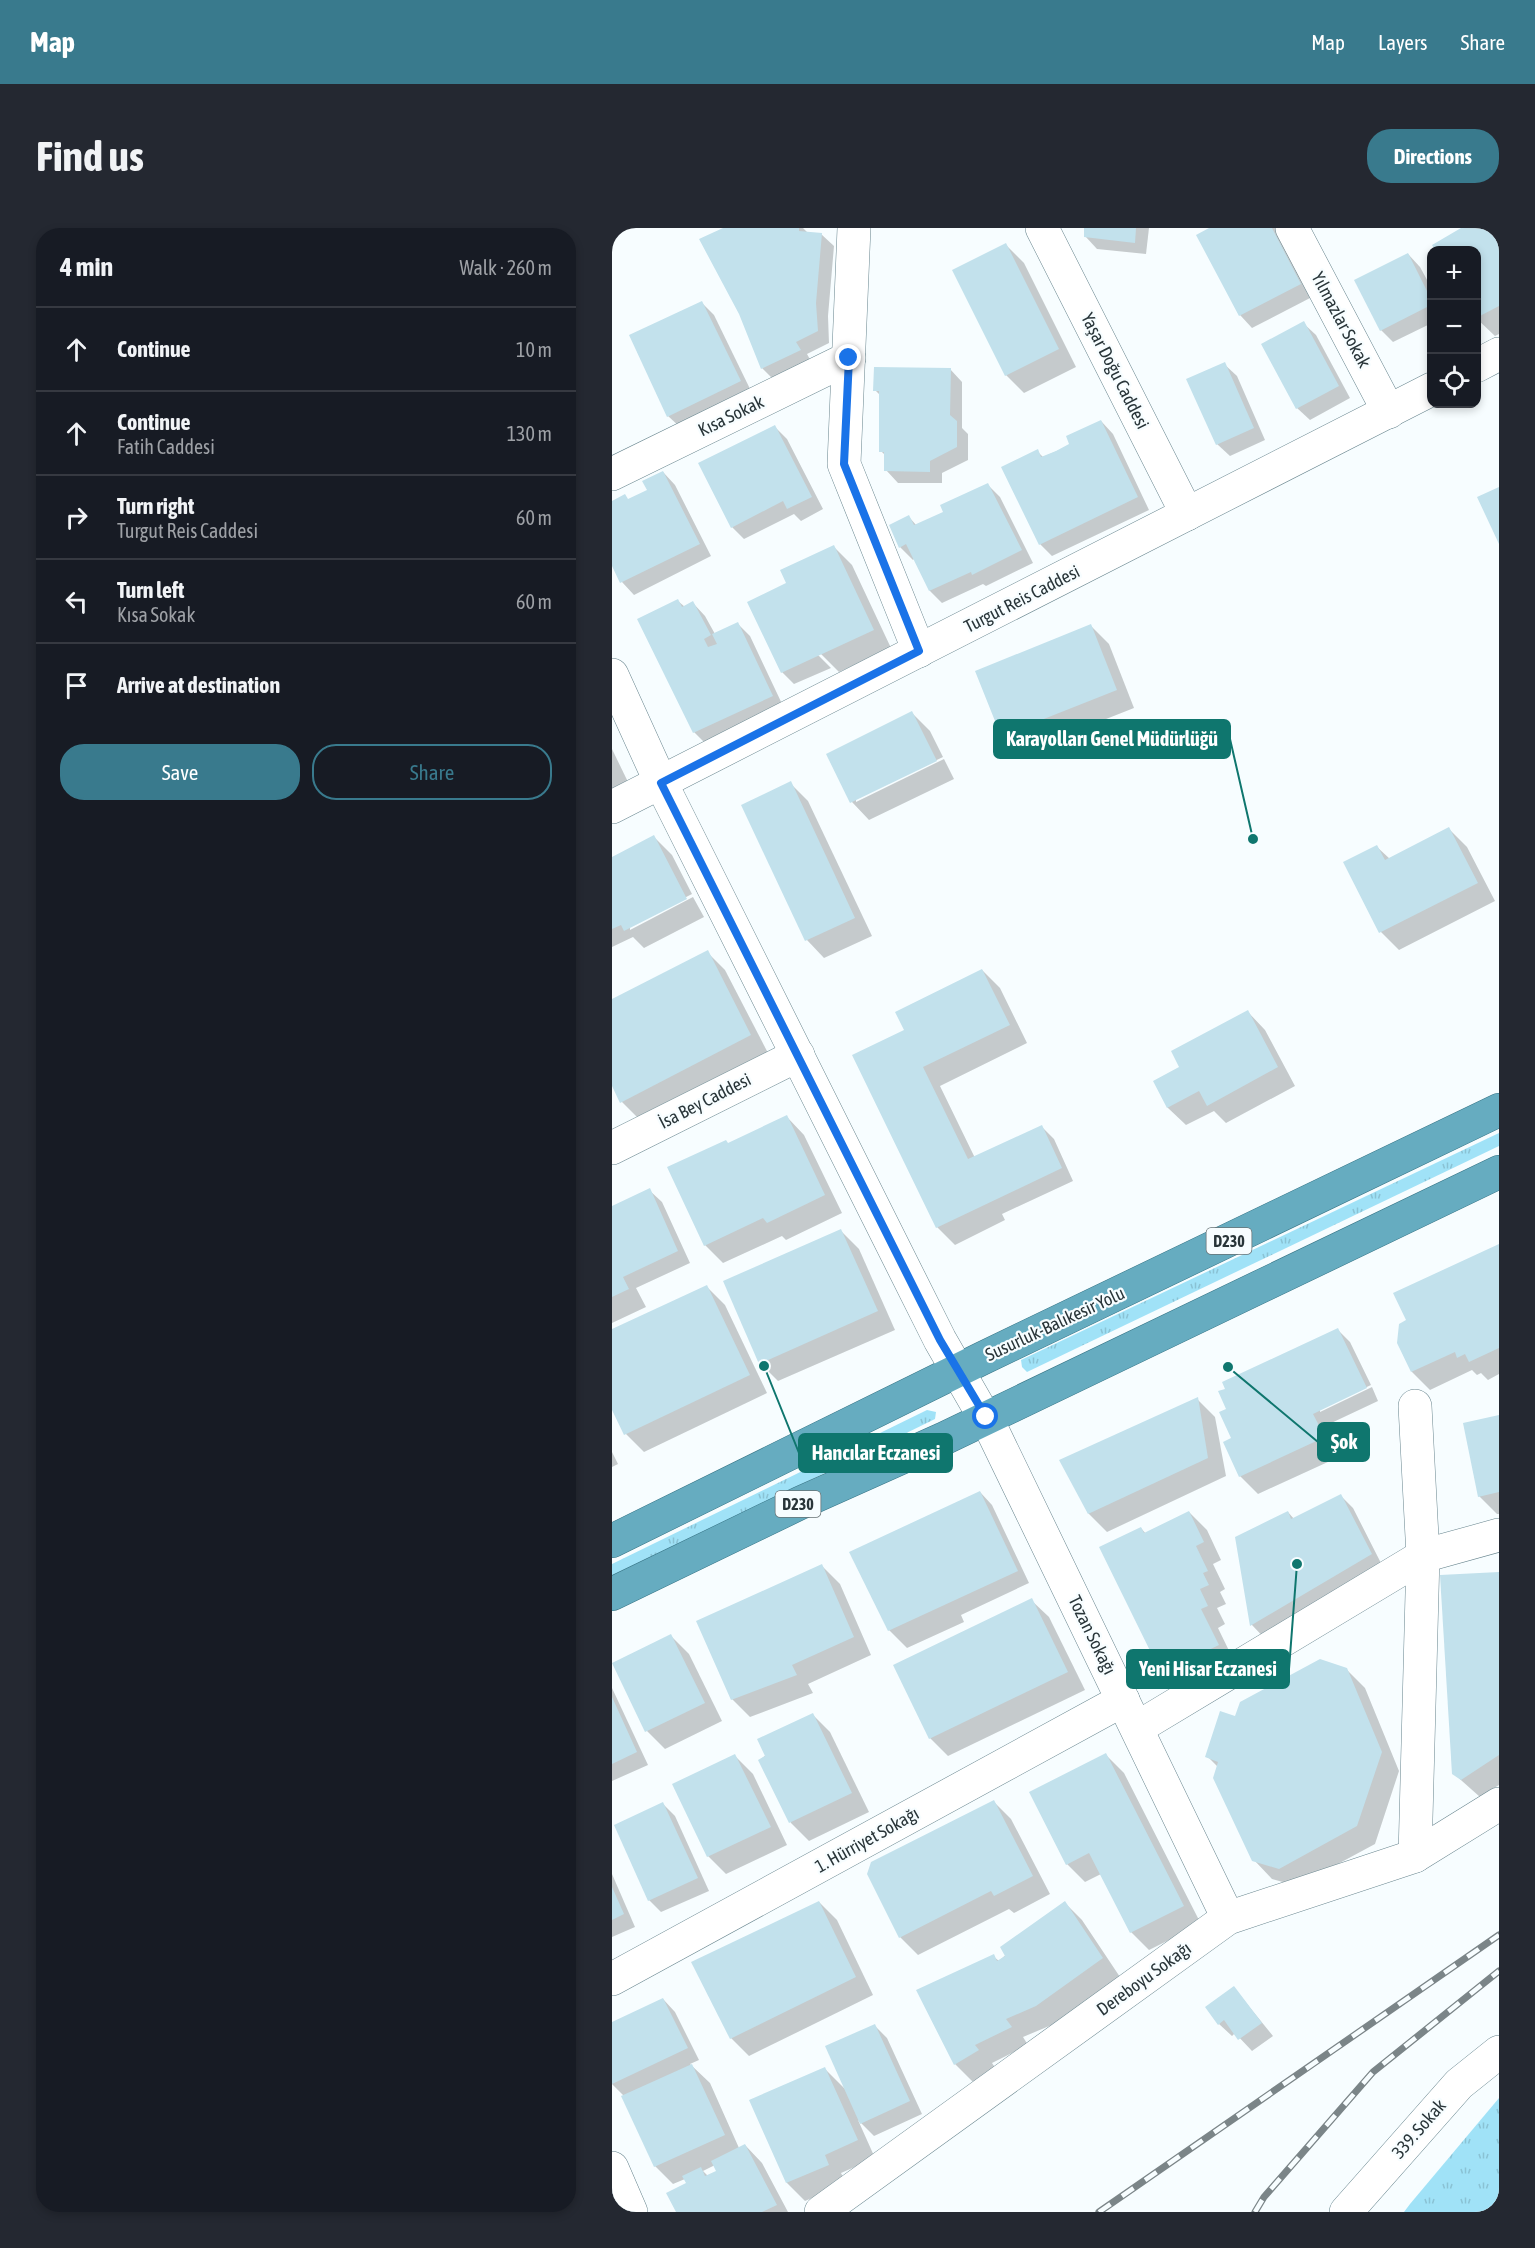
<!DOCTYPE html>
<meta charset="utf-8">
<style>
:root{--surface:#171b24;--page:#242831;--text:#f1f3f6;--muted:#9ea1a6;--line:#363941;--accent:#397a8d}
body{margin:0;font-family:"Asap Condensed",sans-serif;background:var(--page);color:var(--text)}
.controls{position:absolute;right:18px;top:18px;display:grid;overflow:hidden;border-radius:12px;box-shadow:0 3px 9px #0003}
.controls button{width:54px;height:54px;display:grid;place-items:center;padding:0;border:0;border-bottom:2px solid var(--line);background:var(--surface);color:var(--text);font:30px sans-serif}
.stop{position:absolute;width:18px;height:18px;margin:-14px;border:4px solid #1a73e8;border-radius:50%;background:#fff}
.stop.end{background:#1a73e8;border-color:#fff;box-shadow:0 2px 6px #0008}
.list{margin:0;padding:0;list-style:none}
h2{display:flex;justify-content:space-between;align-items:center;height:78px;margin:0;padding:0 24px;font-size:26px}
h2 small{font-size:20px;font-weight:400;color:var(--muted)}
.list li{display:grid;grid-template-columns:39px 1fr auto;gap:18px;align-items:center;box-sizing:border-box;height:84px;padding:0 24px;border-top:2px solid var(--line)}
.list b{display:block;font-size:22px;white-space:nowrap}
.list p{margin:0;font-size:20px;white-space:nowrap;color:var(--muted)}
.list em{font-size:20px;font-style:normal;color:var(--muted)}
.actions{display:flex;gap:12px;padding:18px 24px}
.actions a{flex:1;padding:14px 0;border:2px solid var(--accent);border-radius:24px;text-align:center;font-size:21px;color:var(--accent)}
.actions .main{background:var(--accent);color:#fff}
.icon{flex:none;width:33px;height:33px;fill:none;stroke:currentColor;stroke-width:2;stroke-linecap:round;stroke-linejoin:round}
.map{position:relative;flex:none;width:887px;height:1984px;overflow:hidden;border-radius:24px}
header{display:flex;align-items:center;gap:36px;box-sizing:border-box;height:84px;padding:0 30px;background:var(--accent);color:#fff}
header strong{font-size:28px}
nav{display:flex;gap:33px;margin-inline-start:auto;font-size:21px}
.intro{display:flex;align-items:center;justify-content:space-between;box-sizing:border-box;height:144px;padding:0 36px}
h1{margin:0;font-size:42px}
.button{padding:15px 27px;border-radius:24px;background:var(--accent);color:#fff;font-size:21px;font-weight:700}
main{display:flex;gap:36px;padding:0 36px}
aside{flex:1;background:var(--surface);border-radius:24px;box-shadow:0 3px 9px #0003}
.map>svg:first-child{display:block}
.grass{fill:url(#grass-tufts)}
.shadow{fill:#0003;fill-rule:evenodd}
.building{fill:#c2e1ec}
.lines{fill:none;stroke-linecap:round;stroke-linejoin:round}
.minor-casing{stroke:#69868f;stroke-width:34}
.tertiary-casing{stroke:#69868f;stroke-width:34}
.trunk-casing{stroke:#387586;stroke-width:34}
.minor{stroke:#fff;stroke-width:33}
.tertiary{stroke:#fff;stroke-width:33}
.trunk{stroke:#66acc0;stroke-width:33}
.rail-casing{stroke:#7b8588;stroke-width:7}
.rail{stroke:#f7fdff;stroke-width:4.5;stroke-dasharray:14;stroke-linecap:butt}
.route{stroke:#1a73e8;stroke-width:8}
.labels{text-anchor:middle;stroke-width:4.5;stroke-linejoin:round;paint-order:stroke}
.shield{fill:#f7fdff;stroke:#677174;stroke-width:1.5}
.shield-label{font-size:16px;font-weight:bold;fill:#293539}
.street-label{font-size:18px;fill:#293539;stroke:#f7fdff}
.leader{fill:none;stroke:#0f766e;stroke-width:2}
.callout-dot{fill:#0f766e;stroke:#f7fdff;stroke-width:2}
.callout{fill:#0f766e;stroke:#0f766e;stroke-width:2}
.callout-label{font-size:20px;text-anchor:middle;font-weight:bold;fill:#fff}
</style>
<header>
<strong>Map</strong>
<nav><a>Map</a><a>Layers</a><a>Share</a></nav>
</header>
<div class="intro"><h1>Find us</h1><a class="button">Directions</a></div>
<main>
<aside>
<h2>4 min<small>Walk · 260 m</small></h2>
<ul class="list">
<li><svg class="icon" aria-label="ahead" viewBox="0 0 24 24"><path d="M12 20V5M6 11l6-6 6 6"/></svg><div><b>Continue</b></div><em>10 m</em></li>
<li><svg class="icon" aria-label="ahead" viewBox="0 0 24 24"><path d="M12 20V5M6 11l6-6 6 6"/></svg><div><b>Continue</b><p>Fatih Caddesi</p></div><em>130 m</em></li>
<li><svg class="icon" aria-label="right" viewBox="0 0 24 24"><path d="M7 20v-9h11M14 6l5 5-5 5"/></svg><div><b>Turn right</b><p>Turgut Reis Caddesi</p></div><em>60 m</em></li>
<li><svg class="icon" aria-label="left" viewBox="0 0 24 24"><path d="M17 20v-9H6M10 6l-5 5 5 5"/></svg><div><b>Turn left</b><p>Kısa Sokak</p></div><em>60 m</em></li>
<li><svg class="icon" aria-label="arrive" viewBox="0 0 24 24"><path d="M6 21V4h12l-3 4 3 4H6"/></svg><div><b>Arrive at destination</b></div></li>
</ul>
<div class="actions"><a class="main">Save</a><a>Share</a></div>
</aside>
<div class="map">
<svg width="887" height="1984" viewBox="0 0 887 1984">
<defs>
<pattern id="grass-tufts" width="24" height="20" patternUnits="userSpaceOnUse" patternTransform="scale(1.5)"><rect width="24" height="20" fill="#a0e2f7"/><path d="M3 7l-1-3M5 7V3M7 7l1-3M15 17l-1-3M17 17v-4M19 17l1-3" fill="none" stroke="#8ac2d4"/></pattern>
</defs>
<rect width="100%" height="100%" fill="#f7fdff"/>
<g class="grass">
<polygon points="887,905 887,918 415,1144 410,1139 409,1132"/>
<polygon points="315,1182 324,1184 323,1191 0,1349 0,1336"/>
<polygon points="887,1870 887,1984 792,1984 798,1976"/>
</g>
<g class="shadow">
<polygon points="115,0 191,0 196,5 209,6 222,18 216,88 217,115 195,126 200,135 162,152 150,140"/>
<polygon points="474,0 537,0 534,26 485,21 473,8"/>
<polygon points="600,0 664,0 700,69 640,100 628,87"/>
<polygon points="852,0 887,0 887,106 883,108 864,90 864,22 825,22 822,17"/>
<polygon points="394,17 412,35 464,139 412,165 394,147 342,42"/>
<polygon points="796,26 808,39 820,61 820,95 781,114 769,102"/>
<polygon points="90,75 102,87 140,165 69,200 56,188"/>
<polygon points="691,95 704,107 738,170 698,192 685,180"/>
<polygon points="612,136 625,148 653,212 618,228 605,216"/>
<polygon points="338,141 350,154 350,200 356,206 356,232 330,245 330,255 286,255 274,242 274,228 269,223 269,168 263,162"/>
<polygon points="489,193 501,206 537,282 440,328 428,316 425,223 431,229 459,217"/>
<polygon points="163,199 175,211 211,281 189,293 182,286 132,311 120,299"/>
<polygon points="51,244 63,257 99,328 22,367 10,354 0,335 0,275 17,273 37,263"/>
<polygon points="376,257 388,269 421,335 374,358 371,356 330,375 318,363 303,330 301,332 288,319 279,298 297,289 305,298 333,285"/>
<polygon points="222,319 240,337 279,420 227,444 204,421 202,423 219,440 182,456 170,444 176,356"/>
<polygon points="66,373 73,379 81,375 93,388 103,406 126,396 138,408 172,480 94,516 82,504"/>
<polygon points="479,398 497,416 522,480 408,525 390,507"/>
<polygon points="300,485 318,503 331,529 244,571 244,574 332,531 342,551 257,592 240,574 216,527"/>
<polygon points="0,521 16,554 0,562"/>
<polygon points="178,555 196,573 260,708 212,730 195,712"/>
<polygon points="837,601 855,619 883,673 787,722 769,704 733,635 765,619 778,631"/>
<polygon points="42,609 60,627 80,666 18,698 18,702 81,669 92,689 32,720 21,709 0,719 0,630"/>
<polygon points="95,724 113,742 156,825 28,892 10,874 0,854 0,772"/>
<polygon points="370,742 388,760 415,815 328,858 363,930 430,899 442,911 461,953 390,986 393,992 343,1017 325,999 294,803"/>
<polygon points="636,784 653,802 683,858 614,895 602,883 574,897 556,880 543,854 569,839"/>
<polygon points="175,889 192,907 230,985 174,1012 170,1008 111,1035 93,1017 117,916"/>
<polygon points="37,962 50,974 78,1035 24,1060 34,1079 0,1095 0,980"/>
<polygon points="229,1003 247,1021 283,1102 166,1153 148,1135"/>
<polygon points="887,1017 887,1146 876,1152 869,1145 865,1147 860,1142 818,1162 800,1144 786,1115 796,1092"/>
<polygon points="95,1059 113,1077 155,1165 32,1224 14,1206 0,1178 0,1103"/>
<polygon points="726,1102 738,1114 759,1157 708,1181 708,1184 760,1159 766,1173 715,1197 729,1228 646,1266 628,1248 621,1211"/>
<polygon points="585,1171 603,1189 614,1248 495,1304 477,1286 449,1232"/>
<polygon points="887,1189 887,1286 885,1286 867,1268"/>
<polygon points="0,1224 6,1236 0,1239"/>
<polygon points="368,1264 380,1277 417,1355 349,1387 352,1394 295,1420 277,1402"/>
<polygon points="729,1268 741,1280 771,1339 657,1415 640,1397 625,1310 676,1284 682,1291"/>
<polygon points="577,1284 595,1302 609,1332 601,1336 613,1361 608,1364 614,1376 605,1380 613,1396 606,1400 623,1435 568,1462 550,1444 529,1300 534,1306"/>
<polygon points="210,1338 228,1356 259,1427 196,1456 201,1465 138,1489 120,1471"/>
<polygon points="887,1345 887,1557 868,1569 841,1545"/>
<polygon points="419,1372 437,1389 473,1462 336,1528 318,1510"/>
<polygon points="59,1408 77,1426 110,1493 53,1521 35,1503"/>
<polygon points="734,1441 753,1460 787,1543 763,1616 685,1658 660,1651 642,1632 606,1539 595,1528 624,1490"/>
<polygon points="0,1460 36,1537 0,1553"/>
<polygon points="200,1486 218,1504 257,1584 197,1613 179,1595 148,1532"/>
<polygon points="494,1527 512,1545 589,1696 537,1722 519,1704 489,1646 473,1654 455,1636"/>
<polygon points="123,1528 141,1546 175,1617 114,1646 96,1628"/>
<polygon points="381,1573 399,1591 438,1666 402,1685 397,1681 306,1727 288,1709"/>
<polygon points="51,1576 63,1588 97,1663 49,1684 37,1672"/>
<polygon points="0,1646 23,1699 0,1709"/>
<polygon points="207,1674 225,1692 261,1767 137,1828 119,1810"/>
<polygon points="452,1674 470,1692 508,1749 442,1796 411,1809 416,1817 380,1835 384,1841 361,1854 343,1836 381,1728 387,1733"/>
<polygon points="622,1760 661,1808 640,1823 623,1805 620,1808 607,1796"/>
<path d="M 51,1771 L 63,1784 L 87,1832 L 78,1836 L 98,1855 L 127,1920 L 133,1917 L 150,1935 L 176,1984 L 65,1984 L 76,1955 L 73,1951 L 61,1956 L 43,1938 L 11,1867 L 0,1856 L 0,1796 ZM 103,1937 L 106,1943 L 96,1948 L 91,1943 Z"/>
<polygon points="263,1798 275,1810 310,1886 262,1908 246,1892 263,1930 229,1945 234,1955 193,1973 175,1955 139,1873 213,1841 234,1862"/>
</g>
<g class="building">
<polygon points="111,0 187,0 187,3 210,5 204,75 206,103 184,114 189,122 149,141 127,86 87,11"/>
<polygon points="472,0 524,0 523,15 472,9"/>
<polygon points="597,0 660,0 689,56 627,88 584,7"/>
<polygon points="849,0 887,1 887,78 864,90 864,22 823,22 820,17"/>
<polygon points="394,15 447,121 393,148 340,42"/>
<polygon points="796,25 819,71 819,77 768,103 742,52"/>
<polygon points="90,73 129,153 55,189 17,107"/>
<polygon points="692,93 727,158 684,181 649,116"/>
<polygon points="613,134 642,200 604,217 574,151"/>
<polygon points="262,139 339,140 338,187 345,193 345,219 318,233 318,244 272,243 272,224 267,224 267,163 261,163"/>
<polygon points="489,192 526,269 427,317 389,239 426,221 429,229 444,223 457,216 454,208"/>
<polygon points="163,197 200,269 175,281 171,273 119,300 86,235"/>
<polygon points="51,243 88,316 8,355 0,338 0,273 13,266 16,271 35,262 30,253"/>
<polygon points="376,255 410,322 360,347 359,344 317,363 294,316 287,320 277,297 297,287 302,297 331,284 328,277"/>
<polygon points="887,259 887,316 865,269"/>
<polygon points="222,317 262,402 169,445 135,374 174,355 168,342"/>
<polygon points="66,371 70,379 81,373 99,407 92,411 96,419 105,416 100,406 126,394 161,468 81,505 25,391"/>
<polygon points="479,396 505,462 389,508 363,443"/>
<polygon points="300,483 325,533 238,575 214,526"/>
<polygon points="179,553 243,690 193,713 129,577"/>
<polygon points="837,599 866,655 767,705 731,634 765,617 773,632"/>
<polygon points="42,607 75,671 12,703 9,697 0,701 0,629"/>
<polygon points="96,722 139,807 8,875 0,858 0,771"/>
<polygon points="370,741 398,797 311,839 356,931 430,897 450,940 324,1000 240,827 292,802 283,784"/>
<polygon points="636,782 666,839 595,878 587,863 555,880 541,853 567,839 559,823"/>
<polygon points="175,887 213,967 155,995 151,990 92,1018 55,939 114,912 116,915"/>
<polygon points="38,960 66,1023 11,1049 17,1061 0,1069 0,978"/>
<polygon points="229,1001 266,1083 147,1136 111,1053"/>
<polygon points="887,1016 887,1120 857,1134 853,1126 845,1130 843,1124 799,1144 785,1115 787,1096 794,1092 781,1065"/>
<polygon points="95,1057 138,1147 12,1207 0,1182 0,1101"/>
<polygon points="726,1100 755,1160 701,1186 713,1209 627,1249 611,1214 619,1210 607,1184 614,1181 606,1163 613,1161 610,1154"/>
<polygon points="586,1169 596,1230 476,1286 447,1232"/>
<polygon points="887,1187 887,1264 866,1269 851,1195"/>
<polygon points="368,1263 406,1343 276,1403 237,1324"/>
<polygon points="729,1266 760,1326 638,1398 623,1309 676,1283 679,1291"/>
<polygon points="577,1283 592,1314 584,1318 596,1343 591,1345 597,1357 588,1361 596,1378 589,1381 607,1417 549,1445 487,1319 529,1299 532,1305"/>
<polygon points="210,1336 242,1409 180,1437 185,1447 119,1472 84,1393"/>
<polygon points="887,1344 887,1527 849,1552 840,1546 828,1347"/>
<polygon points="420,1370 456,1444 317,1511 281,1437"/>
<polygon points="59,1406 93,1475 33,1504 0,1435"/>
<polygon points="708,1431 735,1440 770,1524 745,1598 667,1641 640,1633 601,1550 606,1534 593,1529 608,1483 623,1488 628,1474"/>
<polygon points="0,1469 25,1524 0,1536"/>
<polygon points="201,1485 240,1565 177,1595 146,1532 153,1528 145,1511"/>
<polygon points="494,1525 572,1678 518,1705 477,1625 454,1637 417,1564"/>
<polygon points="123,1526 159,1599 95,1629 60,1556"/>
<polygon points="382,1572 421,1648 382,1668 379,1663 287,1710 255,1646 259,1634"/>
<polygon points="51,1574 86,1650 36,1673 2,1597"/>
<polygon points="0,1659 12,1686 0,1692"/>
<polygon points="207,1673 244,1749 118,1811 79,1734"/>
<polygon points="453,1673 491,1730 424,1778 394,1791 400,1799 363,1817 367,1822 342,1837 304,1762 382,1726 385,1733 393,1728 388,1719"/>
<polygon points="622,1758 650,1795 626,1812 612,1792 606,1797 593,1779"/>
<polygon points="51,1770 76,1820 0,1856 0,1794"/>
<polygon points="263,1796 298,1873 248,1896 213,1818"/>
<polygon points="80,1836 113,1907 42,1939 9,1868"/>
<polygon points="213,1839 246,1912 213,1927 217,1937 174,1955 137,1872"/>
<polygon points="133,1916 165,1977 150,1984 64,1984 54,1965 74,1955 70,1948 89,1939 93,1948 104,1943 99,1933"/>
</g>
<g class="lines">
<g class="minor-casing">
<g id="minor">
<polyline points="242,0 232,236 307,423"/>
<polyline points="430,0 575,286"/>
<polyline points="680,0 777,184"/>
<polyline points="0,246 237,130"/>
<polyline points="0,447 49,555 328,1112 382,1206 616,1690"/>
<polyline points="0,920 186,827"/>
<polyline points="803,1178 811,1328 803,1628"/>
<polyline points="525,1500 811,1328 887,1307"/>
<polyline points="0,1751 511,1472"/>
<polyline points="0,1940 19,1984"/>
<polyline points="209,1984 616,1690 803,1628 887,1576"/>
</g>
</g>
<g class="tertiary-casing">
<g id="tertiary">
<polyline points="864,138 887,126"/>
<polyline points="0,579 820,161"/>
<polyline points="734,1984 847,1856 887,1824"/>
</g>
</g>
<g class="trunk-casing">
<g id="trunk">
<polyline points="0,1313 371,1130 887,882"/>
<polyline points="0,1366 188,1275 331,1211 887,944"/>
</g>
</g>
<use href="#minor" class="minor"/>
<use href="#tertiary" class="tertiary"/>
<use href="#trunk" class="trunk"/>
<g class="rail-casing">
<g id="rail">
<polyline points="487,1984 887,1707"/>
<polyline points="643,1984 652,1969 761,1844 887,1743"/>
</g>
</g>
<use href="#rail" class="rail"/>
</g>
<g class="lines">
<polyline class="route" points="237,130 232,236 307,423 49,555 328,1112 374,1189"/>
</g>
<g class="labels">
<g class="shield">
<rect x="594.5" y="1000" width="45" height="26" rx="4.5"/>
<rect x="163.5" y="1263" width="45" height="26" rx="4.5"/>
</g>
<g class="shield-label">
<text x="617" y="1019">D230</text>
<text x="186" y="1282">D230</text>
</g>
<g class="street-label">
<text transform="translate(729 92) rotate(62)" y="6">Yılmazlar Sokak</text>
<text transform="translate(503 143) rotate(63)" y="6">Yaşar Doğu Caddesi</text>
<text transform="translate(119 188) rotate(-26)" y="6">Kısa Sokak</text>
<text transform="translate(410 371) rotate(-27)" y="6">Turgut Reis Caddesi</text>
<text transform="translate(93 873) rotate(-27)" y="6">İsa Bey Caddesi</text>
<text transform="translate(443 1096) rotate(-25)" y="6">Susurluk-Balıkesir Yolu</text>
<text transform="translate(480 1407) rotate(64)" y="6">Tozan Sokağı</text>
<text transform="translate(255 1612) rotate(-29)" y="6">1. Hürriyet Sokağı</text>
<text transform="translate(532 1751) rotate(-36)" y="6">Dereboyu Sokağı</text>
<text transform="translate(807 1901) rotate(-49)" y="6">339. Sokak</text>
</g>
</g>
<path class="leader" d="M641 611L618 511M616 1139L706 1214M152 1138L187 1225M685 1336L677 1441"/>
<g class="callout-dot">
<circle cx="641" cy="611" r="6"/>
<circle cx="616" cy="1139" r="6"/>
<circle cx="152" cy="1138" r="6"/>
<circle cx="685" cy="1336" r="6"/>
</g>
<g class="callout">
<rect x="382" y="492" width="236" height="38" rx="6"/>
<rect x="706" y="1195" width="51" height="38" rx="6"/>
<rect x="187" y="1206" width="153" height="38" rx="6"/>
<rect x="515" y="1422" width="162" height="38" rx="6"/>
</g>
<g class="callout-label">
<text x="500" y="518">Karayolları Genel Müdürlüğü</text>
<text x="732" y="1221">Şok</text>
<text x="264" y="1232">Hancılar Eczanesi</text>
<text x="596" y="1448">Yeni Hisar Eczanesi</text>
</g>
</svg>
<div class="controls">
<button>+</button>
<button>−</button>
<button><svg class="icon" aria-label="locate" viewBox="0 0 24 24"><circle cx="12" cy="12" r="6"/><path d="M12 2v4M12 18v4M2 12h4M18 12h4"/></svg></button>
</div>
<div class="stop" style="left:374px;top:1189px"></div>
<div class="stop end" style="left:237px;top:130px"></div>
</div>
</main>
